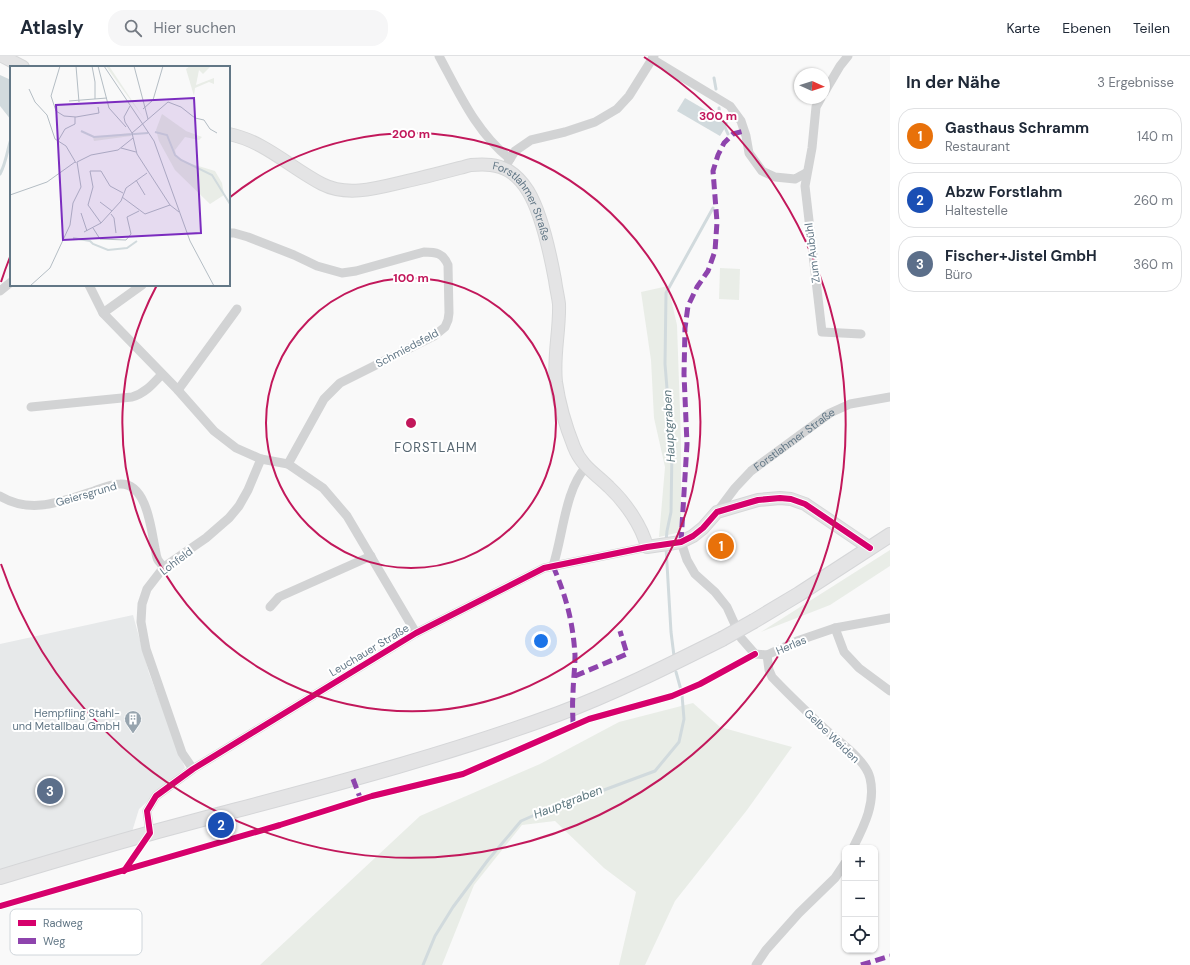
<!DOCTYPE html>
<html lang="de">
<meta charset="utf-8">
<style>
:root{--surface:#fff;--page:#f6f6f7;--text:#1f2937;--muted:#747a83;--line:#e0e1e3;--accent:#55606d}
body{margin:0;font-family:"DM Sans",sans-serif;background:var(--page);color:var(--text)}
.controls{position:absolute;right:12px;bottom:12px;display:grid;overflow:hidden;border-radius:8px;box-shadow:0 1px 3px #0004}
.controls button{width:36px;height:36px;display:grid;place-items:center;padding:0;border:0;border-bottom:1px solid var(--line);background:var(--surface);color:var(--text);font:20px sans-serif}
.compass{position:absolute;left:794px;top:12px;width:36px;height:36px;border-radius:50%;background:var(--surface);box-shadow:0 1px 3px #0004;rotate:93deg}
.you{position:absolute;left:541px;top:585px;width:14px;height:14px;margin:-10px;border:3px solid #fff;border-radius:50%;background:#1a73e8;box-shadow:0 0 0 6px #1a73e833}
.badge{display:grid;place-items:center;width:26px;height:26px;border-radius:50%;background:var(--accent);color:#fff;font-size:13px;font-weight:700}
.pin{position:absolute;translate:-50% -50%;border:2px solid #fff;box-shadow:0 1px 4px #0006}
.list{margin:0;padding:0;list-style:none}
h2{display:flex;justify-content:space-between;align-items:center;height:52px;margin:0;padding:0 16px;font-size:17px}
h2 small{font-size:13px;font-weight:400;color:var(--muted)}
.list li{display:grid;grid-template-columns:26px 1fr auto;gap:12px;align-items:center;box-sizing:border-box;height:56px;margin:0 8px 8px;padding:0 8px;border:1px solid var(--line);border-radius:16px}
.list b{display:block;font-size:15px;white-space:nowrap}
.list p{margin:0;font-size:13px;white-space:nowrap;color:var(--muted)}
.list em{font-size:13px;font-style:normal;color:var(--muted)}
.icon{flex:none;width:22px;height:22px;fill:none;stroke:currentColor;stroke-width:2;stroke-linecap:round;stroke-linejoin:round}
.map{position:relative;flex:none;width:890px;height:909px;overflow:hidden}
header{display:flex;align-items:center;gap:24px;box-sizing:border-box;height:56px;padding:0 20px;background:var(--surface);border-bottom:1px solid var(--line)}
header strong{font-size:19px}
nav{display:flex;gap:22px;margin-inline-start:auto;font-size:14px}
.search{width:280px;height:36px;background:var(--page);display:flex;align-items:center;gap:10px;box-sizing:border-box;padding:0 14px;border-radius:16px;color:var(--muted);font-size:15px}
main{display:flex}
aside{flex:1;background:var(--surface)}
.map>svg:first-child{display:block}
.built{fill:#e7e9ea}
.green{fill:#e9ede7}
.water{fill:#d1dadd}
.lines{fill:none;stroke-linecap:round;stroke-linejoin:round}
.stream{stroke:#d1dadd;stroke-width:3}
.secondary-casing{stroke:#d6d7d8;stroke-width:14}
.primary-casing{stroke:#d5d6d8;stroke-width:16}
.street{stroke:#d2d3d4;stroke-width:9}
.secondary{stroke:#e4e4e5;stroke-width:12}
.primary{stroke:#e4e4e5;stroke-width:14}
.primary-bridge-casing{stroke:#d5d6d8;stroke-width:16;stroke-linecap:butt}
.primary-bridge{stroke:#e4e4e5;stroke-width:14}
.quiet{stroke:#8e44ad;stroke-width:5;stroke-dasharray:10 5;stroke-linecap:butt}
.cycleway-casing{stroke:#fff;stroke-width:8}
.cycleway{stroke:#d6006c;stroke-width:6}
.ring{fill:none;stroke:#c2185b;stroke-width:2}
.labels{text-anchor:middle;stroke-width:4;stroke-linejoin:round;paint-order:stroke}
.street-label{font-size:11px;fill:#627786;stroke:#fff}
.poi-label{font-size:11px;fill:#627786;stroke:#fff;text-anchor:end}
.water-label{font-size:12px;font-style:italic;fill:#5d777f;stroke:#fff}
.quarter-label{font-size:13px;letter-spacing:1px;fill:#556570;stroke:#fff}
.inset-river{fill:none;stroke:#d1dadd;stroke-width:2}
.inset-road{fill:none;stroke:#b4bdc4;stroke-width:1}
.view{fill:#7b2cbf;fill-opacity:0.15;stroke:#7b2cbf;stroke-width:2}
.inset-edge{fill:none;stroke:#627786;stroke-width:2}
.key{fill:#fff;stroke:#d0d6db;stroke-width:1}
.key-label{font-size:11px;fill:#627786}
.centre{fill:#c2185b;stroke:#fff;stroke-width:2}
.ring-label{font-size:12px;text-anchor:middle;font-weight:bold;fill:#c2185b;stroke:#fff;stroke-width:4;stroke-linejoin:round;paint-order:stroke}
</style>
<header>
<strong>Atlasly</strong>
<div class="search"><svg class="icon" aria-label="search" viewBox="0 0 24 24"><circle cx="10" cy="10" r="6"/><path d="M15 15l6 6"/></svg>Hier suchen</div>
<nav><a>Karte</a><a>Ebenen</a><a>Teilen</a></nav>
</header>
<main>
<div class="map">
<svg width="890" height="909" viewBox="0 0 890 909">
<rect width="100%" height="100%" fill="#f9f9f9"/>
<polygon class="built" points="133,559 149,617 185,712 139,753 131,779 0,817 0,588"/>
<g class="green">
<polygon points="720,212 740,213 739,244 719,243"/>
<polygon points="668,230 677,269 681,384 681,476 659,481 665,411 654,362 651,304 641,236"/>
<polygon points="890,494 890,510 830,549 761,576"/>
<polygon points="693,647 720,671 792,691 747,754 675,845 645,909 619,909 636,836 604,812 555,765 522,769 474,829 442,909 260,909 420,760 540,708 619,666"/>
</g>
<g class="water">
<polygon points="0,19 11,24 11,64 0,50"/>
<polygon points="685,42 728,67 720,80 677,55"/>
</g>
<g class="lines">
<g class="stream">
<polyline points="714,22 716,33"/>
<polyline points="719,52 720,60 728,78"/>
<path d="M 0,118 C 6,107 7,95 11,83"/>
<polyline points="666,486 667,475 671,456 672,394 665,308 666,237 713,152"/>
<polyline points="666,491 671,576 674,600"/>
<polyline points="676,616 681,634"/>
<polyline points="423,909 435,880 453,851 488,804 521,765 562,747 596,737 655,715 679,686 684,663 682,639"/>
</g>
<g class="secondary-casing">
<g id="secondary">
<polyline points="2,0 23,11"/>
<path id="s2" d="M 229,78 C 264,85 291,112 322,128 C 347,141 378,132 403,126 C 426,121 448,115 471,109 C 485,108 497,108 509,115 C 517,120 523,127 528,135 C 542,158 550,197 555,224 C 556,232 558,240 559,248 C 560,274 553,300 556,326 C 559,347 566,371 574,391 C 582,411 595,417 609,431 C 625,446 642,470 647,491 L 681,486 L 693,480 L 703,472 L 717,456 L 758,444 L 780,442 L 791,443 L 805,448 L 870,492"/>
</g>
</g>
<g class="primary-casing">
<g id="primary">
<polyline points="754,565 799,538 890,479"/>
<path d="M 0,821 C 50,806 100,791 151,777 C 287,740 425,707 558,658 C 614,637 668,610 722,583"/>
</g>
</g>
<g class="street">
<path d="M 439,0 C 459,37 476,76 510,103"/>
<polyline points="652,3 730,50 741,65 746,80 749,97 762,115 775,121 795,123 806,117"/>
<polyline points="824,37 840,10 848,0"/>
<polyline points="821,42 816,51 812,92 805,130 822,276 861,278"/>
<polyline points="504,113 515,95 531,84 565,76 595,66 617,53 629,40 654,0"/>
<path d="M 229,177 L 234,177 L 248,181 L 294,199 L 317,210 L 342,217 L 356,215 L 424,196 C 436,196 443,197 448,209 L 449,257 L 448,264 L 445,271 L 434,280 L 340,327 L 324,343 L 288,408"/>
<polyline points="89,229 103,257 176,332 214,375 236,392 261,403 288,408 323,432 347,460 416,577"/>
<polyline points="0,235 11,226"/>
<polyline points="103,257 142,229"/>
<polyline points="178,334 237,253"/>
<path d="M 31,351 L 132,341 C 145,337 152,329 162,318"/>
<path d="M 0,440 C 32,459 62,445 94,435 C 102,432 111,428 120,428 C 147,427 151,473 155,492 C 156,496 156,501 158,504 C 159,506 162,509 164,511"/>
<path id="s1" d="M 717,456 L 735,432 L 751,415 L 830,357 L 850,348 L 890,341"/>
<polyline points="681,486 687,504 695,518 715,536 727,551 741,582 755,598 767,599 797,585 835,572 890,562"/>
<path d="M 553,510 C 563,480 565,433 586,411"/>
<polyline points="270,551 279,541 371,500"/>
<polyline points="835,572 844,596 859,612 890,635"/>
<path d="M 767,599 L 769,614 L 772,621 C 789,639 807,656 825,673 C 838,685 866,704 870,722 C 876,747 864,770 853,792"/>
<polyline points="193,713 182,697 146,593 141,566 142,548 147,533 164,511 206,482 229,462 239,450 248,434 261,403"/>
<polyline points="150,777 147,755 156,740 193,713 416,577 544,512 647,491"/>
<polyline points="756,909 766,894 799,857 835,822 845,807"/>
</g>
<use href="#secondary" class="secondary"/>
<use href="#primary" class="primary"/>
<g class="primary-bridge-casing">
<polyline id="primary-bridge" points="722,583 754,565"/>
</g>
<use href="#primary-bridge" class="primary-bridge"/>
<g class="quiet">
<polyline points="681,486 687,388 684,318 685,272 688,250 697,231 708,215 715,195 717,166 713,115 718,99 724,87 733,78 744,75"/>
<path d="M 553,510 C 566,540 573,566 575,599 C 575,613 573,626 573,639 C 572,649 573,659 573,670"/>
<polyline points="575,620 627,598 620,575"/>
<polyline points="353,723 361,744"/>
<polyline points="861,909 890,900"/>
</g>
<g class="cycleway-casing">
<g id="cycleway">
<polyline points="124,815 150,777 147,755 156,740 193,713 416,577 544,512 647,491 681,486 693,480 703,472 717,456 758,444 780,442 791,443 805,448 870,492"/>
<polyline points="0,850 280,769 372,740 463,718 589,663 672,640 700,628 755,598"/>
</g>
</g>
<use href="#cycleway" class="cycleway"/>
</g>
<g class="ring">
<circle cx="411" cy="367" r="145"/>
<path d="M229 142A289 289 0 1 1 157 229"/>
<path d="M1 226A434 434 0 0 1 10 201M644 1A434 434 0 1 1 1 508"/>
</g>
<defs>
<g id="building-pin" transform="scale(0.9)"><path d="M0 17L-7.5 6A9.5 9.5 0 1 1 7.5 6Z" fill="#97a4ae" stroke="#fff"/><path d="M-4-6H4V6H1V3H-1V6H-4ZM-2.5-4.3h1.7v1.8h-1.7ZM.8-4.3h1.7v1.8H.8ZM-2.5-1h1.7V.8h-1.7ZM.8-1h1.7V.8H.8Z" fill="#fff"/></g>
</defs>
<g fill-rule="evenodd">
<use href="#building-pin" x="133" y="663"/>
</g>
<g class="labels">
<g class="street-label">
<text dy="4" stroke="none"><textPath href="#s2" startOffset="330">Forstlahmer Straße</textPath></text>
<text transform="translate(812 197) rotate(-97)" y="4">Zum Aubühl</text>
<text transform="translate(407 292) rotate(-28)" y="4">Schmiedsfeld</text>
<text dy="4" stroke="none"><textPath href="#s1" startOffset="107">Forstlahmer Straße</textPath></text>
<text transform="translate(86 438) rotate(-16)" y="4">Geiersgrund</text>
<text transform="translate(176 505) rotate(-37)" y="4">Lohfeld</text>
<text transform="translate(791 589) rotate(-23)" y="4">Herlas</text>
<text transform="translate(369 594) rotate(-31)" y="4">Leuchauer Straße</text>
<text transform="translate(832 680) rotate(44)" y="4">Gelbe Weiden</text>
</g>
<g class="poi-label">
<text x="120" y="661">Hempfling Stahl-<tspan x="120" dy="13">und Metallbau GmbH</tspan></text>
</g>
<g class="water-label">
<text transform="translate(669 370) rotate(-93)" y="4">Hauptgraben</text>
<text transform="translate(568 746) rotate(-21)" y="4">Hauptgraben</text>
</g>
<g class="quarter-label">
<text x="436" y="396">FORSTLAHM</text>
</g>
</g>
<g transform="translate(10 10)">
<rect width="220" height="220" fill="#f9f9f9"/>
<path d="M 96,0 L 99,0 L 135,54 L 98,3 ZM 180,0 L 201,0 L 193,8 L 189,4 L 186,19 L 204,12 L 204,18 L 199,16 L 185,22 L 184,30 L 176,3 ZM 152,48 L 176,65 L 192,71 L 189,74 L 175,71 L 165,84 L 166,89 L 175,96 L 205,105 L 212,117 L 214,129 L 200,138 L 165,104 L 149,75 L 146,64 ZM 120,67 L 121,70 L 84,75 L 83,71 Z" fill="#e9ede7"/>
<path class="inset-river" d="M 71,65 L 84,71 L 138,67M 145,66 L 157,69 L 165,89 L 171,94 L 202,109 L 220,138M 63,172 L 80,175 L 83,178 L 98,184 L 117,182 L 127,175"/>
<path class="inset-road" d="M 50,0 L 41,30 L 46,45 L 54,50 L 66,51 L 89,47 L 88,41M 66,0 L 69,36M 82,0 L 85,16 L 85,33M 88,0 L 99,42 L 116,61M 94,0 L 144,75 L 180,175 L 204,220M 124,0 L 138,53M 19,23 L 25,36 L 37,49 L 45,73 L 56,80 L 66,97M 59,35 L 97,32M 120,40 L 114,51 L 115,56 L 122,67 L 127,88 L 160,139 L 169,146M 133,43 L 143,34 L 153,0M 122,67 L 158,36 L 171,41 L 185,52 L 194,54 L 200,63 L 207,67M 48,75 L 55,63 L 65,58 L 65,51M 111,82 L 126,86M 126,114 L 135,129M 0,129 L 37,116 L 65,96M 112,131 L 135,148 L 160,139M 90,136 L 102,145M 71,147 L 77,165M 101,148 L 104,152 L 106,167M 91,157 L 78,139 L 83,121 L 80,105 L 91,105 L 100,120 L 113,127M 83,162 L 90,173 L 116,174 L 121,168 L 117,151 L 129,145M 74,166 L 91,157 L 111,135 L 116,122 L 137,107M 20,220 L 40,202 L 60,159 L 63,137 L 71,121 L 67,96 L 81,89 L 108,84 L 123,72"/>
<path class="view" d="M 184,32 L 191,167 L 53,174 L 46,39 Z"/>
<rect width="220" height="220" class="inset-edge"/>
</g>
<rect x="10" y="853" width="132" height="46" rx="6" class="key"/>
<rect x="18" y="864" width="18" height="6" fill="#d6006c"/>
<rect x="18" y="882" width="18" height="6" fill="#8e44ad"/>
<g class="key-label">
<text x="43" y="871">Radweg</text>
<text x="43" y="889">Weg</text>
</g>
<circle cx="411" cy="367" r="6" class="centre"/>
<g class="ring-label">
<text x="718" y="64">300 m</text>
<text x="411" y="82">200 m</text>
<text x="411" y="226">100 m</text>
</g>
</svg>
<div class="controls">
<button>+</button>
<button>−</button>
<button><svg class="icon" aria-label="locate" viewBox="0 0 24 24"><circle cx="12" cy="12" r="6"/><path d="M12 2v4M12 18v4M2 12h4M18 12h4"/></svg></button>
</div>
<svg class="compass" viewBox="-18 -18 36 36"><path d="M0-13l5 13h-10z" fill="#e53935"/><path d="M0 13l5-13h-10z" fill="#747a83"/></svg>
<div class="you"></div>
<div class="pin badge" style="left:721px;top:490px;background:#e8710a">1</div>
<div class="pin badge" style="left:221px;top:769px;background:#1a4fb4">2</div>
<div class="pin badge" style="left:50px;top:735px;background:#5c6f8a">3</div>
</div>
<aside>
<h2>In der Nähe<small>3 Ergebnisse</small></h2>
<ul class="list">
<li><span class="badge" style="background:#e8710a">1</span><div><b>Gasthaus Schramm</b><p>Restaurant</p></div><em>140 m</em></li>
<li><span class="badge" style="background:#1a4fb4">2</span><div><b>Abzw Forstlahm</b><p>Haltestelle</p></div><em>260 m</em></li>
<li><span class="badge" style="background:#5c6f8a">3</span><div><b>Fischer+Jistel GmbH</b><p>Büro</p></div><em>360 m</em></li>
</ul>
</aside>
</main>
